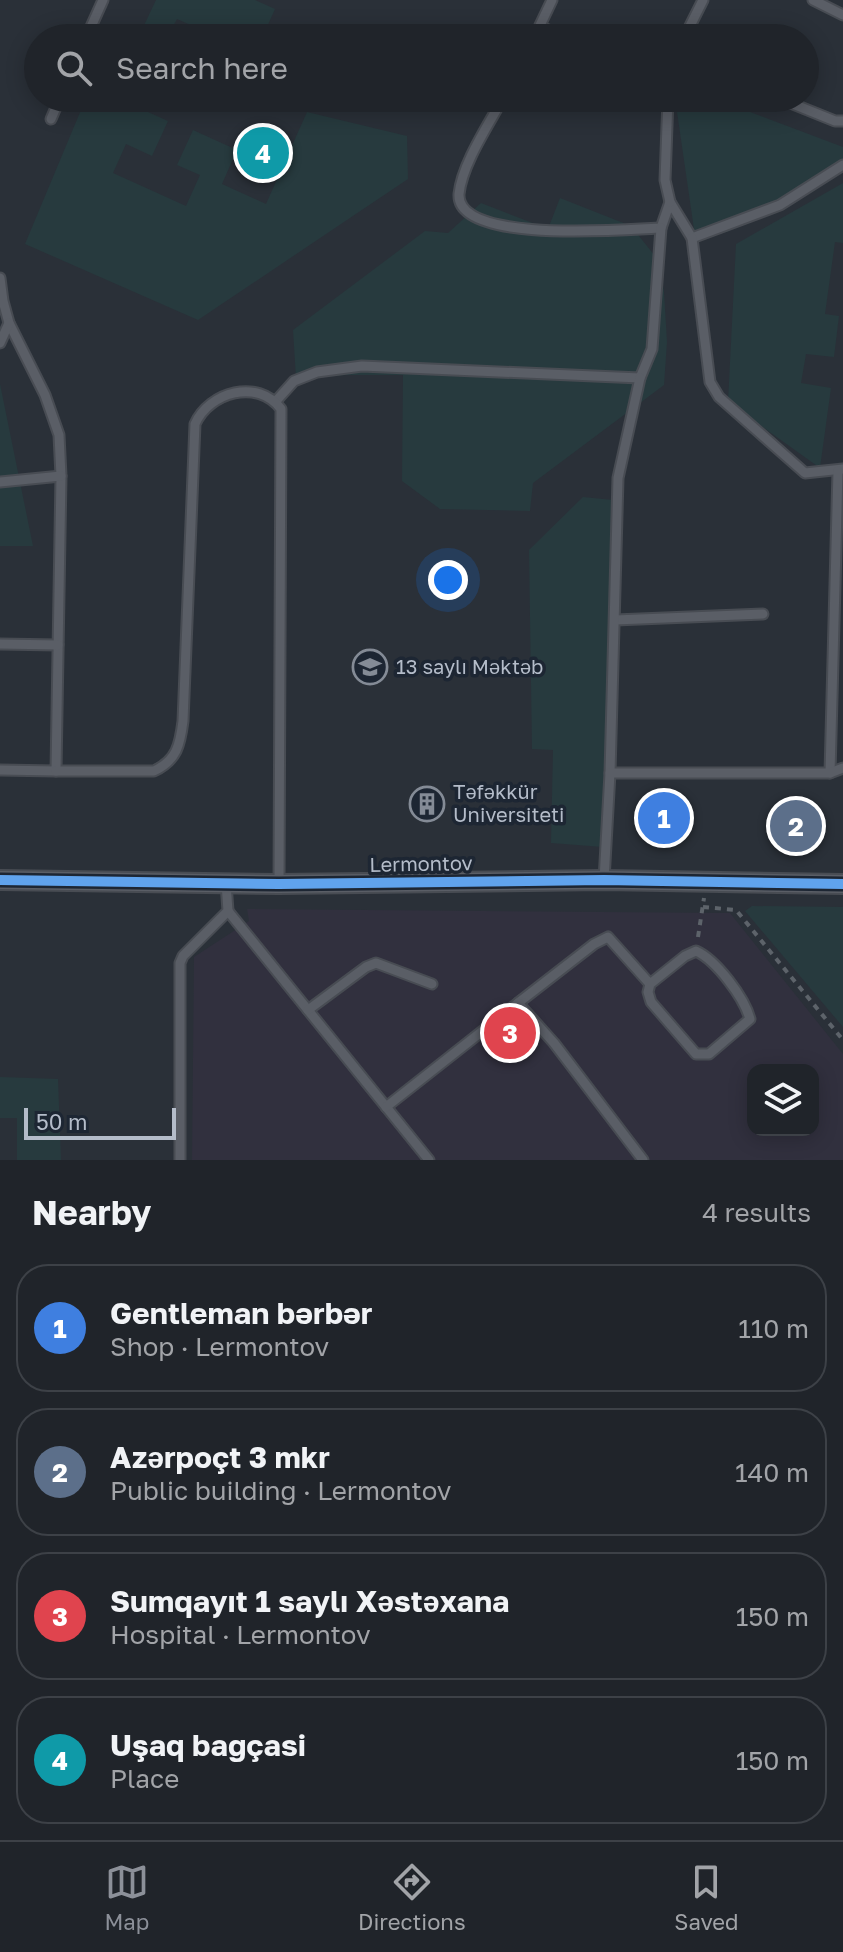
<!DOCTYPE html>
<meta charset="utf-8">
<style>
:root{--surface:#20242a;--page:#2d3036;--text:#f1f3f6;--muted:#a2a4a8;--line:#3d4147;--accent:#8c9099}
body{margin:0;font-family:"Golos Text",sans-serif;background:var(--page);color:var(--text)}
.controls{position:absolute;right:24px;bottom:24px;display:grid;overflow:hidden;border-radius:16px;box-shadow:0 4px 20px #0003}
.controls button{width:72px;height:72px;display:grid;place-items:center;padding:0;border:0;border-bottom:2px solid var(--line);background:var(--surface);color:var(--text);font:40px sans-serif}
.scale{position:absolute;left:24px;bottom:20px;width:152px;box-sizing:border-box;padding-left:8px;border:4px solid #b4bcc9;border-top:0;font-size:22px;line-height:28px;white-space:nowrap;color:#b4bcc9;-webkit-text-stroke:6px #1d2633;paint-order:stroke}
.you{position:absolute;left:448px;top:580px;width:28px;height:28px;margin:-20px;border:6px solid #fff;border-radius:50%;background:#1a73e8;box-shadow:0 0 0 12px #1a73e833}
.badge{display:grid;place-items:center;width:52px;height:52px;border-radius:50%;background:var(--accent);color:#fff;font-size:26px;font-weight:700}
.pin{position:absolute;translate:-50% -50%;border:4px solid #fff;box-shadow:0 2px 8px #0006}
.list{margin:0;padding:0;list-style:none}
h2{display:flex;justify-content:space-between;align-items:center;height:104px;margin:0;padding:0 32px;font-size:34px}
h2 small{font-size:26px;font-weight:400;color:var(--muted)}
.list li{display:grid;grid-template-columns:52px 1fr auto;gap:24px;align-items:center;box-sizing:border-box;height:128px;margin:0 16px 16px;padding:0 16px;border:2px solid var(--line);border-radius:32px}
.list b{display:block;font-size:30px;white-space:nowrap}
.list p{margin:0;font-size:26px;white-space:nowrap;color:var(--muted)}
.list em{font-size:26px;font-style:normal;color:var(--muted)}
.icon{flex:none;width:44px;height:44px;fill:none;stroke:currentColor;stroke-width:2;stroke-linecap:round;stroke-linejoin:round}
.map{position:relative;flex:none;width:843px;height:1160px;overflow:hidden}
.search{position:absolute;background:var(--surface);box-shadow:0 4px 20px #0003;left:24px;right:24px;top:24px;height:88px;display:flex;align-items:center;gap:20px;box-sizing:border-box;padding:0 28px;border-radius:44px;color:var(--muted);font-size:30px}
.sheet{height:680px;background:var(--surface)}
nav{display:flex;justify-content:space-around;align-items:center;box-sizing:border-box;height:112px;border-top:2px solid var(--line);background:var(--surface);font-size:22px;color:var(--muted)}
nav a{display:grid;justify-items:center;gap:4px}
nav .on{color:var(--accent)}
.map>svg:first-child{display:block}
.medical{fill:#31303e;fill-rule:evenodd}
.green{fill:#273a3e}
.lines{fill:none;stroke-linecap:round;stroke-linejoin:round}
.lane-casing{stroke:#484c53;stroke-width:13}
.street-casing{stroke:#484c53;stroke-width:22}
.path{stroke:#5d636a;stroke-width:4;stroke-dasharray:6 6;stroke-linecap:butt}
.lane{stroke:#5a5e66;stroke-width:9}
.street{stroke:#5a5e66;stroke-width:18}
.cycleway-casing{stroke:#1d2633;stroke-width:15}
.cycleway{stroke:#60a3ed;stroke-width:10}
.labels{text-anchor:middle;stroke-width:7;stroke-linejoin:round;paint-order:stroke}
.poi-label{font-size:20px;fill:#b4bcc9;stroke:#1d2633;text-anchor:start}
.street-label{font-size:20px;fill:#b4bcc9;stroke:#1d2633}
</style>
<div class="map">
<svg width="843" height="1160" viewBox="0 0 843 1160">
<rect width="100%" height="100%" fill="#2a3038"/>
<path class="medical" d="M 247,909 L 730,913 L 843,1054 L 843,1160 L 192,1160 L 194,957 L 249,921 ZM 753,1070 L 813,1070 L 813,1130 L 753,1130 Z"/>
<g class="green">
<polygon points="156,0 255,0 275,9 262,38 220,38 177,19 167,38 111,38 116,25 139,36"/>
<polygon points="86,98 143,98 139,108 168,121 152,156 126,144 113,173 186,206 200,175 177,165 193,130 237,150 222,184 266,204 307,112 407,136 408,179 198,320 25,244"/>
<polygon points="675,98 713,98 843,147 843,167 727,232 695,236"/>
<polygon points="843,183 843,243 835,242 825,314 839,316 834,357 806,354 801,383 831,388 820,468 728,402 736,244"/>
<polygon points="560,198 631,226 659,261 664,292 667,342 664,385 533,483 530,511 440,509 402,481 403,375 346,375 296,378 293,330 425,231 448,233 481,203 548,229"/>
<polygon points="0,384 33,546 0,546"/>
<polygon points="583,497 613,500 603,847 551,843 553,750 532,749 529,550"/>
<polygon points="752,906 843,907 843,1027 745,911"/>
<polygon points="0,1077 58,1079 61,1160 17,1160 17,1118 0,1118"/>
</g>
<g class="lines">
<g class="lane-casing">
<g id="lane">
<polyline points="813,0 843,15"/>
<polyline points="540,26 565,38"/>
<polyline points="86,38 103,0"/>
<polyline points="534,38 552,0"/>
<polyline points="684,38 703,0"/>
<path d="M 503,98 C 489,124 462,164 459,194 C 456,245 629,229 661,228 L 670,202 L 692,238 L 780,205 L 843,165"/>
<polyline points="668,98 665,180 670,202"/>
<polyline points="778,98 835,121 843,121"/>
<polyline points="51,119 60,98"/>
<polyline points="692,238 710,382 719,397 805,473 843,469"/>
<polyline points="0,278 3,301 9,323 45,395 59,435 61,476 56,771 0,770"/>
<polyline points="0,343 9,323"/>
<polyline points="276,401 294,381 317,372 362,366 640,378 652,349 661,228"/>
<polyline points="0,482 61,476"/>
<polyline points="615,620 763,614"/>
<polyline points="0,644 58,645"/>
<path d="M 56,771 L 154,771 C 177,760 180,745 183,721 L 195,424 C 209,392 258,378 281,409 L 279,884"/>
<polyline points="610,773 618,478 640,378"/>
<polyline points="830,773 838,471"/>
<polyline points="604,880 610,773 830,773 843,768"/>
<polyline points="228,911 429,1160"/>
<path d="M 518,1003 L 594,944 L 608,937 L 650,984 L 648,992 L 651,1002 L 696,1054 L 709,1054 L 750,1019 C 744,997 716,960 696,951 L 685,956 L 650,984"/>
<polyline points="308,1010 366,967 376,963 432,984"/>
<polyline points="386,1107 518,1003 554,1043 643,1160"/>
<polyline points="180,1160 180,963 183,956 228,911 226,883"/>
</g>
</g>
<g class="street-casing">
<polyline id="street" points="0,880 279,884 604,880 843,884"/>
</g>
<g class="path">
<polyline points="703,907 736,910 843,1040"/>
<polyline points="698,937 704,898"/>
</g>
<use href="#lane" class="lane"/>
<use href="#street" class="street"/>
<g class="cycleway-casing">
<polyline id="cycleway" points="0,880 279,884 604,880 843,884"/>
</g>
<use href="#cycleway" class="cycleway"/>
</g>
<defs>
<g id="school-ring" transform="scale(1.8)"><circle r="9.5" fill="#1d2633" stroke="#848b96" stroke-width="1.5"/><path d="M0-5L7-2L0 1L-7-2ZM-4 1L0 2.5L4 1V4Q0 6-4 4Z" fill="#848b96"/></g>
<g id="building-ring" transform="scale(1.8)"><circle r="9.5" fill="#1d2633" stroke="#848b96" stroke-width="1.5"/><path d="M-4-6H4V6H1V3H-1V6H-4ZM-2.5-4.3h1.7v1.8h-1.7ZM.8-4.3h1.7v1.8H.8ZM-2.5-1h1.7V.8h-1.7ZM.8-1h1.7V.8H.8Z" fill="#848b96"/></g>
</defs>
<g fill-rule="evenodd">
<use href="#school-ring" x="370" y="667"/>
<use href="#building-ring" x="427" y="804"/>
</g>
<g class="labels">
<g class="poi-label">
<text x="396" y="674">13 saylı Məktəb</text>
<text x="453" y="799">Təfəkkür<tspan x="453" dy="23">Universiteti</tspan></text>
</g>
<g class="street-label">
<text transform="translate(421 864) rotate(-1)" y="7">Lermontov</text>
</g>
</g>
</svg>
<div class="controls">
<button><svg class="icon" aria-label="layers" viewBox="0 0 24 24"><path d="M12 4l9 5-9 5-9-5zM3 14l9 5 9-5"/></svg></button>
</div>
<div class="scale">50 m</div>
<div class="you"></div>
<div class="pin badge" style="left:664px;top:818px;background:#3f7fe0">1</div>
<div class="pin badge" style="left:796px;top:826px;background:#5c6f8a">2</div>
<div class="pin badge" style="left:510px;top:1033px;background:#e0444e">3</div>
<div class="pin badge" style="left:263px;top:153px;background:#0f9aa8">4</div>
<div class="search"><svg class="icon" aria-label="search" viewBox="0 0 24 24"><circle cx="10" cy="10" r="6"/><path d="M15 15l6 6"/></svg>Search here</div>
</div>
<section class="sheet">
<h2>Nearby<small>4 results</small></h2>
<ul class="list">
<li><span class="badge" style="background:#3f7fe0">1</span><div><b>Gentleman bәrbәr</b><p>Shop · Lermontov</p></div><em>110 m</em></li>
<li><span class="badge" style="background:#5c6f8a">2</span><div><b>Azərpoçt 3 mkr</b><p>Public building · Lermontov</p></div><em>140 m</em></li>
<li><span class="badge" style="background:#e0444e">3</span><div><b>Sumqayıt 1 saylı Xəstəxana</b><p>Hospital · Lermontov</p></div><em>150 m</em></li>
<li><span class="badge" style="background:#0f9aa8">4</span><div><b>Uşaq bağçasi</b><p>Place</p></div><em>150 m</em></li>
</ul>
</section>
<nav>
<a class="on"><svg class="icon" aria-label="map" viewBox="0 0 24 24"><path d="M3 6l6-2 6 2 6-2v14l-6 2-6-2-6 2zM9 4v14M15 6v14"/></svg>Map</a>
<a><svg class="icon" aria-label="directions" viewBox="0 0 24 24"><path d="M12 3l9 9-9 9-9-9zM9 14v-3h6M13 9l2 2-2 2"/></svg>Directions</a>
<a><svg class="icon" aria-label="saved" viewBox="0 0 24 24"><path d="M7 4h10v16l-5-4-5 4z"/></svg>Saved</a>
</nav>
